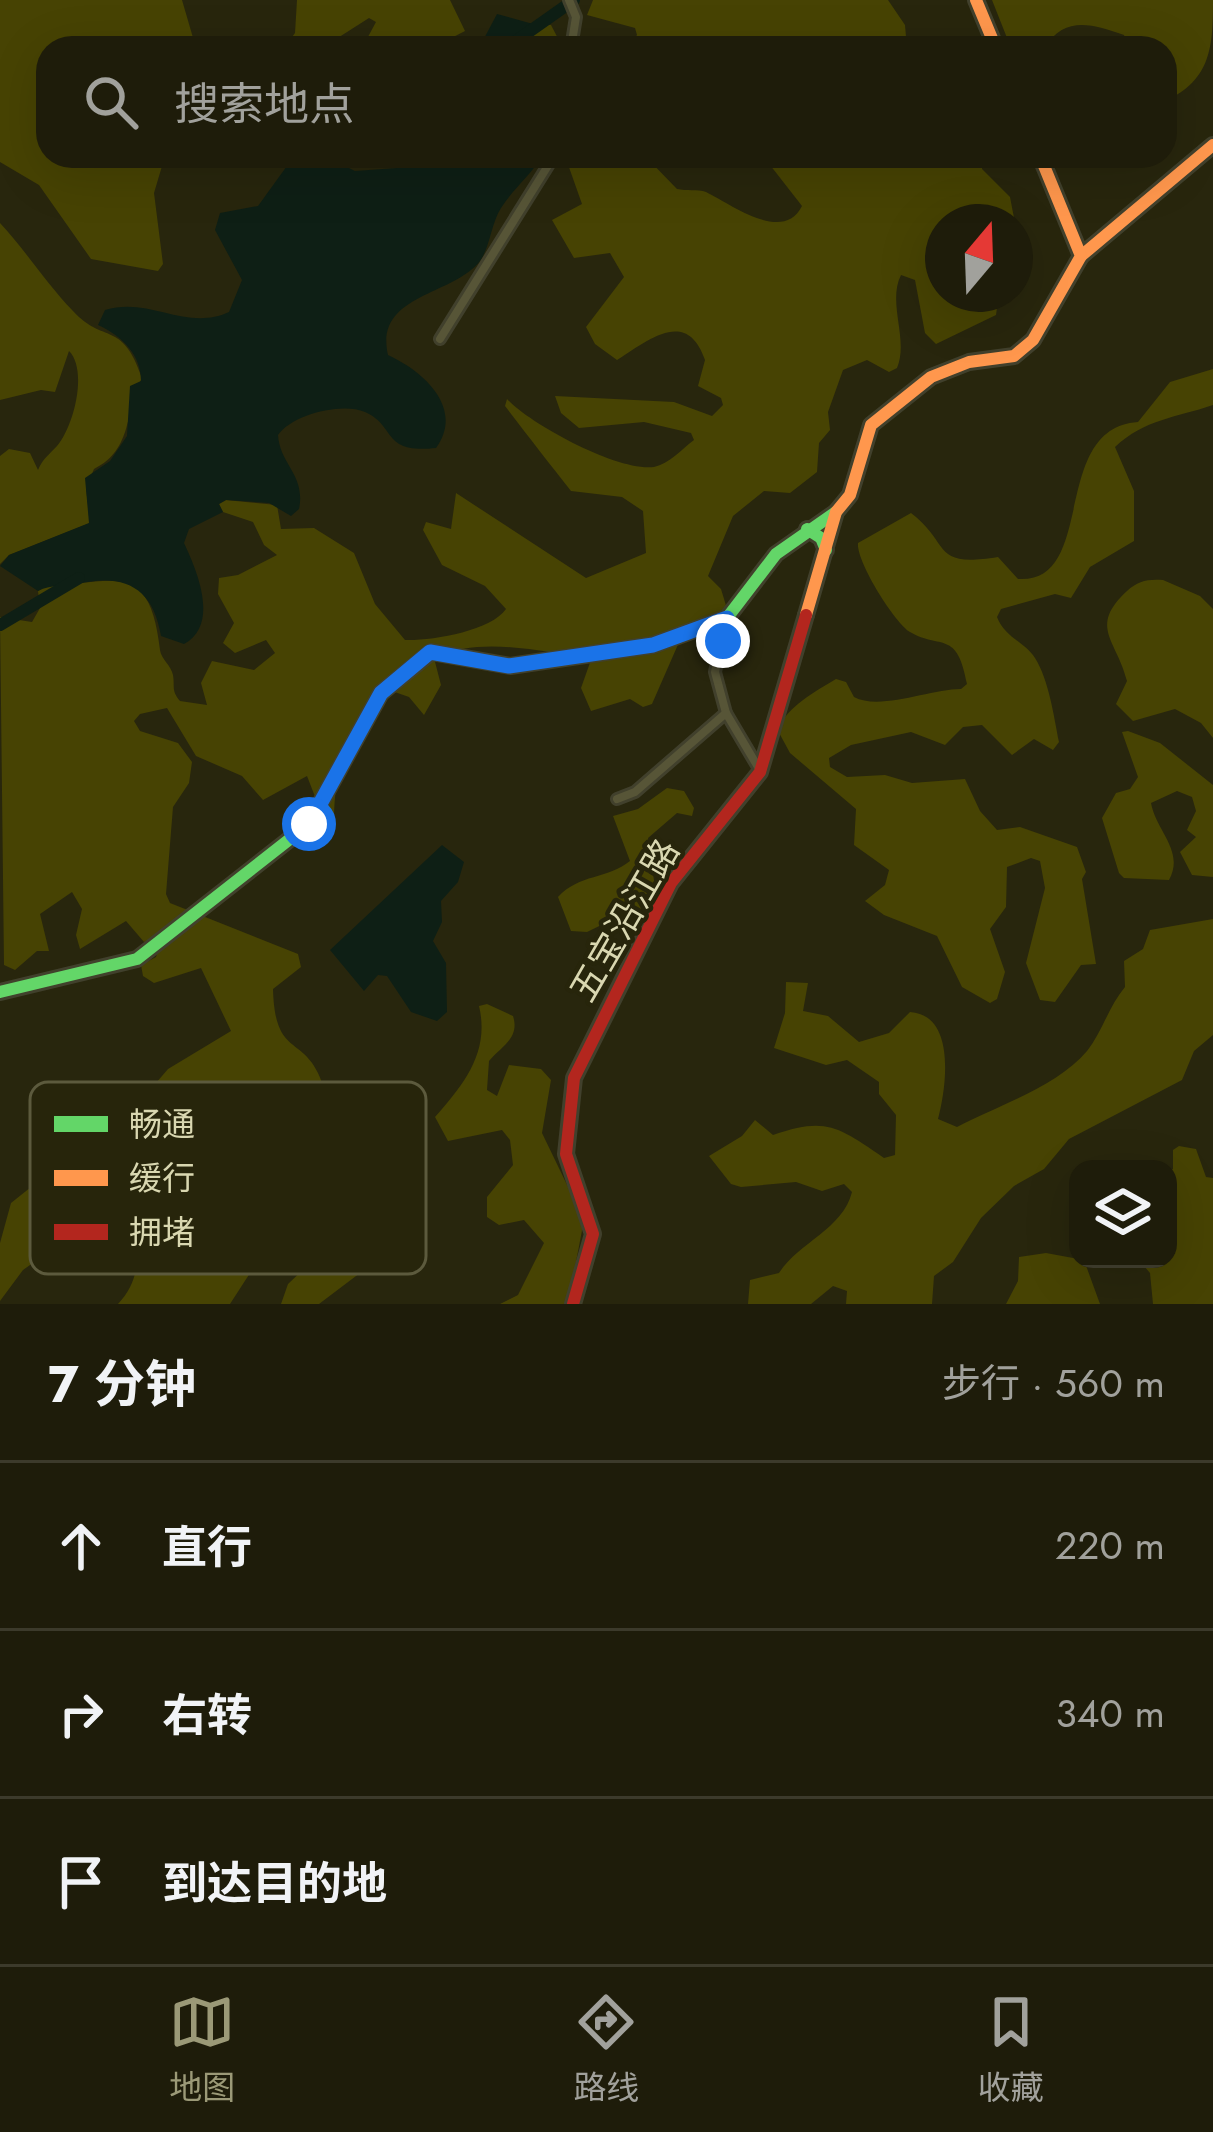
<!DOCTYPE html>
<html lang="zh">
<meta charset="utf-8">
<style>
:root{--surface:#1e1c0a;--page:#2b2918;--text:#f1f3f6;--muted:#a1a19c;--line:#3c3a2b;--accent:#9b9977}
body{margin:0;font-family:Jost,"Noto Sans SC",sans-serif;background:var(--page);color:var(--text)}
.controls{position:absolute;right:36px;bottom:36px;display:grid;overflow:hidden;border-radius:24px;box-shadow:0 12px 48px #0002}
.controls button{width:108px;height:108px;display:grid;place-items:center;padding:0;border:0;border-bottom:3px solid var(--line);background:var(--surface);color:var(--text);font:60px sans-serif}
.compass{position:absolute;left:925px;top:204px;width:108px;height:108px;border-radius:50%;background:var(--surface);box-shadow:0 12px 48px #0002;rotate:19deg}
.stop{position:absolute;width:36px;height:36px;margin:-27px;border:9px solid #1a73e8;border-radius:50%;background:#fff}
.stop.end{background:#1a73e8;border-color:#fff;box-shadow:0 3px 12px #0008}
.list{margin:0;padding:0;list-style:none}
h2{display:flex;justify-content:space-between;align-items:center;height:156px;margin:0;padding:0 48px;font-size:51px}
h2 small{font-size:39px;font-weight:400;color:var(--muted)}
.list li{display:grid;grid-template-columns:78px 1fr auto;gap:36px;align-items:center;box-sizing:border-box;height:168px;padding:0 48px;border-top:3px solid var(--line)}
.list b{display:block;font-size:45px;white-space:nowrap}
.list em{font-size:39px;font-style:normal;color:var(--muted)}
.icon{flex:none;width:66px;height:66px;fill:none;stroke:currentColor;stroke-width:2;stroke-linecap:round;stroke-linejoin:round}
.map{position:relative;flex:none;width:1213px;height:1304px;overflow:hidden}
.search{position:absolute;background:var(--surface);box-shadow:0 12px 48px #0002;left:36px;right:36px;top:36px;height:132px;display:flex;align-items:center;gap:30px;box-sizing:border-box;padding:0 42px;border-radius:36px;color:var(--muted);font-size:45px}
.sheet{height:660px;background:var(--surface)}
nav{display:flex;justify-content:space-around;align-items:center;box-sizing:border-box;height:168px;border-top:3px solid var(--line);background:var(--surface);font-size:33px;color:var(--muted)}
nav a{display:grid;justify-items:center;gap:6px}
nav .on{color:var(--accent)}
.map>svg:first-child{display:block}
.green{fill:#474303}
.water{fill:#0e1f15}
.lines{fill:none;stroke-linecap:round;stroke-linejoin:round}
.river{stroke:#0e1f15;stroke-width:12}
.street-casing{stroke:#41402c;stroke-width:14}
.fast-casing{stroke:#41402c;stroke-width:18}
.slow-casing{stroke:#41402c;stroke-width:18}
.jam-casing{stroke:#41402c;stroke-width:18}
.street{stroke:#575537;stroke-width:8}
.fast{stroke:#63d668;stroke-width:12}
.slow{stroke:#ff974d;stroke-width:12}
.jam{stroke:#b3261e;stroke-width:12}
.route{stroke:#1a73e8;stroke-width:15}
.labels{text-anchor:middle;stroke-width:9;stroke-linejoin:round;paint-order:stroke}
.street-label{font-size:36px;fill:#d9d7b0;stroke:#27250b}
.key{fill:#27250b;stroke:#5c5a3d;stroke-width:3}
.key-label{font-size:33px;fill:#d9d7b0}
</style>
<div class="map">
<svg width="1213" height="1304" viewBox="0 0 1213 1304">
<rect width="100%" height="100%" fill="#28260d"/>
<g class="green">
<polygon points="0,0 182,0 196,48 48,48 48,156 165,156 154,193 163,264 158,271 91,259 39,185 0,162"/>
<polygon points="297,0 450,0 465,31 432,48 362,48 376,22 369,18 322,48 284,48 295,33"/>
<polygon points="593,0 888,0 905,25 907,48 628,48 637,35 635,28 587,15"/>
<path d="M 992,0 L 1213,0 C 1213,45 1212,80 1165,101 L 1165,48 L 1128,48 L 1124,35 C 1092,24 1065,15 1044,48 L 1011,48 Z"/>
<polygon points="533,24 551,25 563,48 531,48"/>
<path d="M 565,156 L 645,156 L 677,189 C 686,191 698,189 706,192 C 731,204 783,244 802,206 L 763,156 L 982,156 L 982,169 L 1010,197 L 1015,223 L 943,222 L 943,294 L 999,294 L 996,315 L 936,344 L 925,333 L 915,280 L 901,275 C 887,303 909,339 897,368 L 889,372 L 867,360 L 843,370 L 828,412 L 830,430 L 819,443 L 817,472 L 790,493 L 764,491 L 733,516 L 708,576 L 721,589 L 731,622 L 680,640 L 652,704 L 643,707 L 630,699 L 591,711 L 581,688 L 592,657 C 539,653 484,635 434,658 L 441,685 L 424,715 L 409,697 L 386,689 C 350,729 335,762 334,817 L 326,825 L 307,776 L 263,800 L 242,776 L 196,756 L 167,708 L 140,714 L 134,721 L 140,731 L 178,743 L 192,762 L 189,783 L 173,807 L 166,894 L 170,903 L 298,954 L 301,967 L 273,989 C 275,1061 305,1032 323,1085 C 329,1106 314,1115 335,1138 C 347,1151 365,1144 380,1149 L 377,1158 L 337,1166 L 329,1174 C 347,1212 374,1191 402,1204 C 392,1220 357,1221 355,1241 C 354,1251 360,1262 360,1273 L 319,1304 L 281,1304 L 288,1284 L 308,1265 L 282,1180 L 264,1180 L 235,1203 L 233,1215 L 252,1270 L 230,1304 L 118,1304 C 150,1270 133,1233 131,1190 L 115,1185 L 86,1225 L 23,1270 L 0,1301 L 0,1243 L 11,1203 L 144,1097 L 168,1069 L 231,1031 L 201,968 L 154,983 L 143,976 L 141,965 L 156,957 L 159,947 L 155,939 L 144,942 L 126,921 L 80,949 L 76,935 L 82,909 L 72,892 L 40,914 L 49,951 L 37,951 L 15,970 L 4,965 L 0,617 L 32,622 L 40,608 L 38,591 L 45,587 C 117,581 150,561 160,650 C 161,659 171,665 173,675 C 175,687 171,690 180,701 L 207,705 L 201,683 L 212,661 L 254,670 L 275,653 L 266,640 L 235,653 L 223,643 L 234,623 L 218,594 L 219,578 L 238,575 L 277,555 L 264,545 L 253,522 L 223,512 L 219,504 L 226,500 L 277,505 L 281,529 L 314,528 L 354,553 L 375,604 L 405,640 C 431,641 491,631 506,609 L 485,586 L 442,565 L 423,530 L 426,522 L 451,529 L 456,493 L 586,578 L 646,553 L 643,511 L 622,497 L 571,491 C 549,463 528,436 505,406 L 507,399 C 530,424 618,472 654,467 C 669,464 682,449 694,440 L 691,433 L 644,422 L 579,428 L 561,413 L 555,396 L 674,402 L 712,416 L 723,405 L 721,398 L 698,386 L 705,360 C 687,308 650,339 617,360 L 595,344 L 586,327 L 624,277 L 610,253 L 574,258 L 552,220 L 582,204 Z"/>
<path d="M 0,223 C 26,251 46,283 73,311 C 104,345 122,319 142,378 C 124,411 134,449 94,469 L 86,488 L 90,523 L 9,555 L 0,564 L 0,456 L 9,449 L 30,453 L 38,470 C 43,458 49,455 57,446 C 74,426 88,370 69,351 L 55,392 L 41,390 L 0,400 Z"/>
<path d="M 1213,369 L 1213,405 C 1175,418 1145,419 1115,447 L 1134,491 L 1134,541 L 1090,567 L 1071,598 L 1055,594 L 1001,609 L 997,617 C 1005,638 1024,641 1035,658 C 1049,680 1054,717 1059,742 L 1053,750 L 1034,739 L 1012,755 L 982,725 L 963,727 L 945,745 L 911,732 L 851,745 L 829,758 L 830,767 L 847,777 L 885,775 L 912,783 L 965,779 L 980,811 L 997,830 L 1020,827 L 1077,847 L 1086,872 L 1082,879 L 1096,964 L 1081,965 L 1055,1002 L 1040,1000 L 1026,963 L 1045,888 L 1040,861 L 1031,858 L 1007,867 L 1006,907 L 990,929 L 1005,972 L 997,999 L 990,1003 L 962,987 L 937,936 L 884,915 L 865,901 L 885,885 L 889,870 L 854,845 L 856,809 L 790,753 L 777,729 C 789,706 814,692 836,679 L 846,682 L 854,697 C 880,711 930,689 961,689 L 967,684 C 957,629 941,650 910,632 C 894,622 856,561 858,543 L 911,513 C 952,544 930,568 998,557 L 1018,579 C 1098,584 1049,428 1138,422 L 1170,382 Z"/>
<path d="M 1163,580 L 1200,596 L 1213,609 L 1213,738 L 1201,723 L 1175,709 L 1133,721 L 1116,704 L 1127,681 C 1117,640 1088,627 1127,591 C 1138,581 1147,579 1163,580 Z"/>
<path d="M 1128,731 L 1160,743 L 1213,785 L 1213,877 L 1192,875 L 1180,852 L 1196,837 L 1187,830 L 1196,811 L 1192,797 L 1177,791 L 1151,803 C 1156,831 1185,851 1169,880 L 1124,878 L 1119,873 L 1102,818 L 1116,793 L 1130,789 L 1138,777 L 1122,732 Z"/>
<path d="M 667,788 L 684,791 L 694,808 L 692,816 L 677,813 L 648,838 L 659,916 L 628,912 L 587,932 L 571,931 L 558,897 C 579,874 608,879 630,861 L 613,816 L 638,809 Z"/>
<path d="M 1213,919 L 1213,1035 L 1194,1051 L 1182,1080 L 1069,1139 L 1044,1169 L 1014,1186 L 981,1218 L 953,1262 L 934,1276 L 932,1304 L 846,1304 L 847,1291 L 833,1286 L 811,1304 L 748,1304 L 750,1280 L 779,1273 C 798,1243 843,1229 852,1192 L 844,1184 L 822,1191 L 796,1182 L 741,1187 L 731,1184 L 709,1156 L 742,1136 L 755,1120 L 773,1135 C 826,1117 837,1126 884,1158 L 895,1155 L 896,1115 L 879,1094 L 879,1082 L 847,1060 L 826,1065 L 774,1048 L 785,1013 L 786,982 L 808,983 L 803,1011 L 828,1016 L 859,1042 L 889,1033 L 910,1012 C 957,1015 946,1089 938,1119 L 957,1127 C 997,1106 1058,1086 1087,1051 C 1102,1032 1109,1006 1125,987 L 1124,961 L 1143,949 L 1150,930 Z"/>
<path d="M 487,1004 L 513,1016 C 520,1038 502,1046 489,1061 L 487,1090 L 497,1096 L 509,1065 L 541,1069 L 551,1080 L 542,1133 L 584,1220 L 568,1304 L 500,1304 L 518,1295 L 544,1243 L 524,1220 L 499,1225 L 487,1217 L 487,1197 L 513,1165 L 510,1140 L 502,1130 L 448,1141 L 435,1117 C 464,1084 490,1052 479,1006 Z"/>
<polygon points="1179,1146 1196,1149 1206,1177 1213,1178 1213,1304 1153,1304 1150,1273 1138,1259 1168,1259 1168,1172 1173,1169 1173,1150"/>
<polygon points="1046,1253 1084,1260 1100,1304 1006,1304 1018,1281 1019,1257"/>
</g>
<g class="water">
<polygon points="497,14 533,24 531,48 479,48"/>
<path d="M 307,156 L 325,156 L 355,171 L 397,168 L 402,156 L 542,156 C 531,175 513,189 501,208 C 491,224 490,247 480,261 C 453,296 374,294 388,355 C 423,371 465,408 436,448 C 381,454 397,426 365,412 C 341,402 292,415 278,435 C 280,465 306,475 299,509 L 291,516 L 269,503 L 226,500 L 219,504 L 223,512 L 189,529 L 184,543 C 197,571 220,624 184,644 L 161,636 C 153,587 124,573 77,584 C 63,587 51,584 38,591 L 0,566 L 9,555 L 89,523 L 85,478 L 110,461 L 127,436 L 130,386 L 141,381 C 141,356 124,337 98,325 L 105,310 C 150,296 186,332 229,312 L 242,280 L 215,230 L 220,213 L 258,206 L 292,159 Z"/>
<polygon points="442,845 464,862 458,882 441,901 442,922 433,941 446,963 447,1012 437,1021 411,1012 387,976 378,975 364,991 330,950"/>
</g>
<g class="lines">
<g class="river">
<polyline points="506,48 574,0"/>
<polyline points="0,625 79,578"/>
</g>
<g class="street-casing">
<g id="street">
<polyline points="569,0 576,17 571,48"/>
<polyline points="440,339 554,156"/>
<polyline points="726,619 715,672 726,713 758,767"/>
<polyline points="617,799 635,792 726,713"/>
</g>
</g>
<g class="fast-casing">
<g id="fast">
<polyline points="807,529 821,538 826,550"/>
<polyline points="0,992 137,959 309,824 381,693 431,652 510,666 653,645 727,618 776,554 836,512"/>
</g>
</g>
<g class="slow-casing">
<g id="slow">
<polyline points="976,0 996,48"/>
<polyline points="1081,256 1213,145"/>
<polyline points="806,615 836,512 850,495 871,425 931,377 969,362 1014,356 1033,340 1081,256 1040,156"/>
</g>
</g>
<g class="jam-casing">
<polyline id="jam" points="573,1304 593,1234 566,1154 574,1078 671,883 760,772 806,615"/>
</g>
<use href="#street" class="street"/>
<use href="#fast" class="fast"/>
<use href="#slow" class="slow"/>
<use href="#jam" class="jam"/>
</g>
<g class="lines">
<polyline class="route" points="309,824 381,693 430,652 509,666 653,645 727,618 723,641"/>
</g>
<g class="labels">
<g class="street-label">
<text transform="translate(624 920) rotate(-60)" y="13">五宝沿江路</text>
</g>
</g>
<rect x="30" y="1082" width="396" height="192" rx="18" class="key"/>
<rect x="54" y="1116" width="54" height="16" fill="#63d668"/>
<rect x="54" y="1170" width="54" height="16" fill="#ff974d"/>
<rect x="54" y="1224" width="54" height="16" fill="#b3261e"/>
<g class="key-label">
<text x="129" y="1136">畅通</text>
<text x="129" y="1190">缓行</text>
<text x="129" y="1244">拥堵</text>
</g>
</svg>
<div class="controls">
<button><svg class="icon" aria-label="layers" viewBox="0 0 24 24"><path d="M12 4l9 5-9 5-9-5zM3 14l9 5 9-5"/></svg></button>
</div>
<svg class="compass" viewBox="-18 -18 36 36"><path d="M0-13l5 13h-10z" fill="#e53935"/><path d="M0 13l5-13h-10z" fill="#a1a19c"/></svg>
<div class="stop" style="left:309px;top:824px"></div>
<div class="stop end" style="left:723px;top:641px"></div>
<div class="search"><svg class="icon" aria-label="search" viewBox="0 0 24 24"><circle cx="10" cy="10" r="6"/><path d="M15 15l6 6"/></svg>搜索地点</div>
</div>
<section class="sheet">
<h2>7 分钟<small>步行 · 560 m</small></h2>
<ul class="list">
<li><svg class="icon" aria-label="ahead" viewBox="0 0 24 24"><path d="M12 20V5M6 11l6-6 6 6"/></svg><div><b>直行</b></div><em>220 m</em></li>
<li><svg class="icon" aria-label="right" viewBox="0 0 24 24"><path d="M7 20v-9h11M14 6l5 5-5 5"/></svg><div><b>右转</b></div><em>340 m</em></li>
<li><svg class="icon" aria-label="arrive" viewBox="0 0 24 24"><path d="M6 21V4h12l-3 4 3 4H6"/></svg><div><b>到达目的地</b></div></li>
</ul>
</section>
<nav>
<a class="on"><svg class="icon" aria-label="map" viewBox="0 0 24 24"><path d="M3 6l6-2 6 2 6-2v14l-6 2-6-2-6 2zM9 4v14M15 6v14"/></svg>地图</a>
<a><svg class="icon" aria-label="directions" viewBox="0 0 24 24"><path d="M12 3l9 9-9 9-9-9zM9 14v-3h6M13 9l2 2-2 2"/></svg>路线</a>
<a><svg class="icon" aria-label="saved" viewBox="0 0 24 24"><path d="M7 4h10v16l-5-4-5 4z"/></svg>收藏</a>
</nav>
